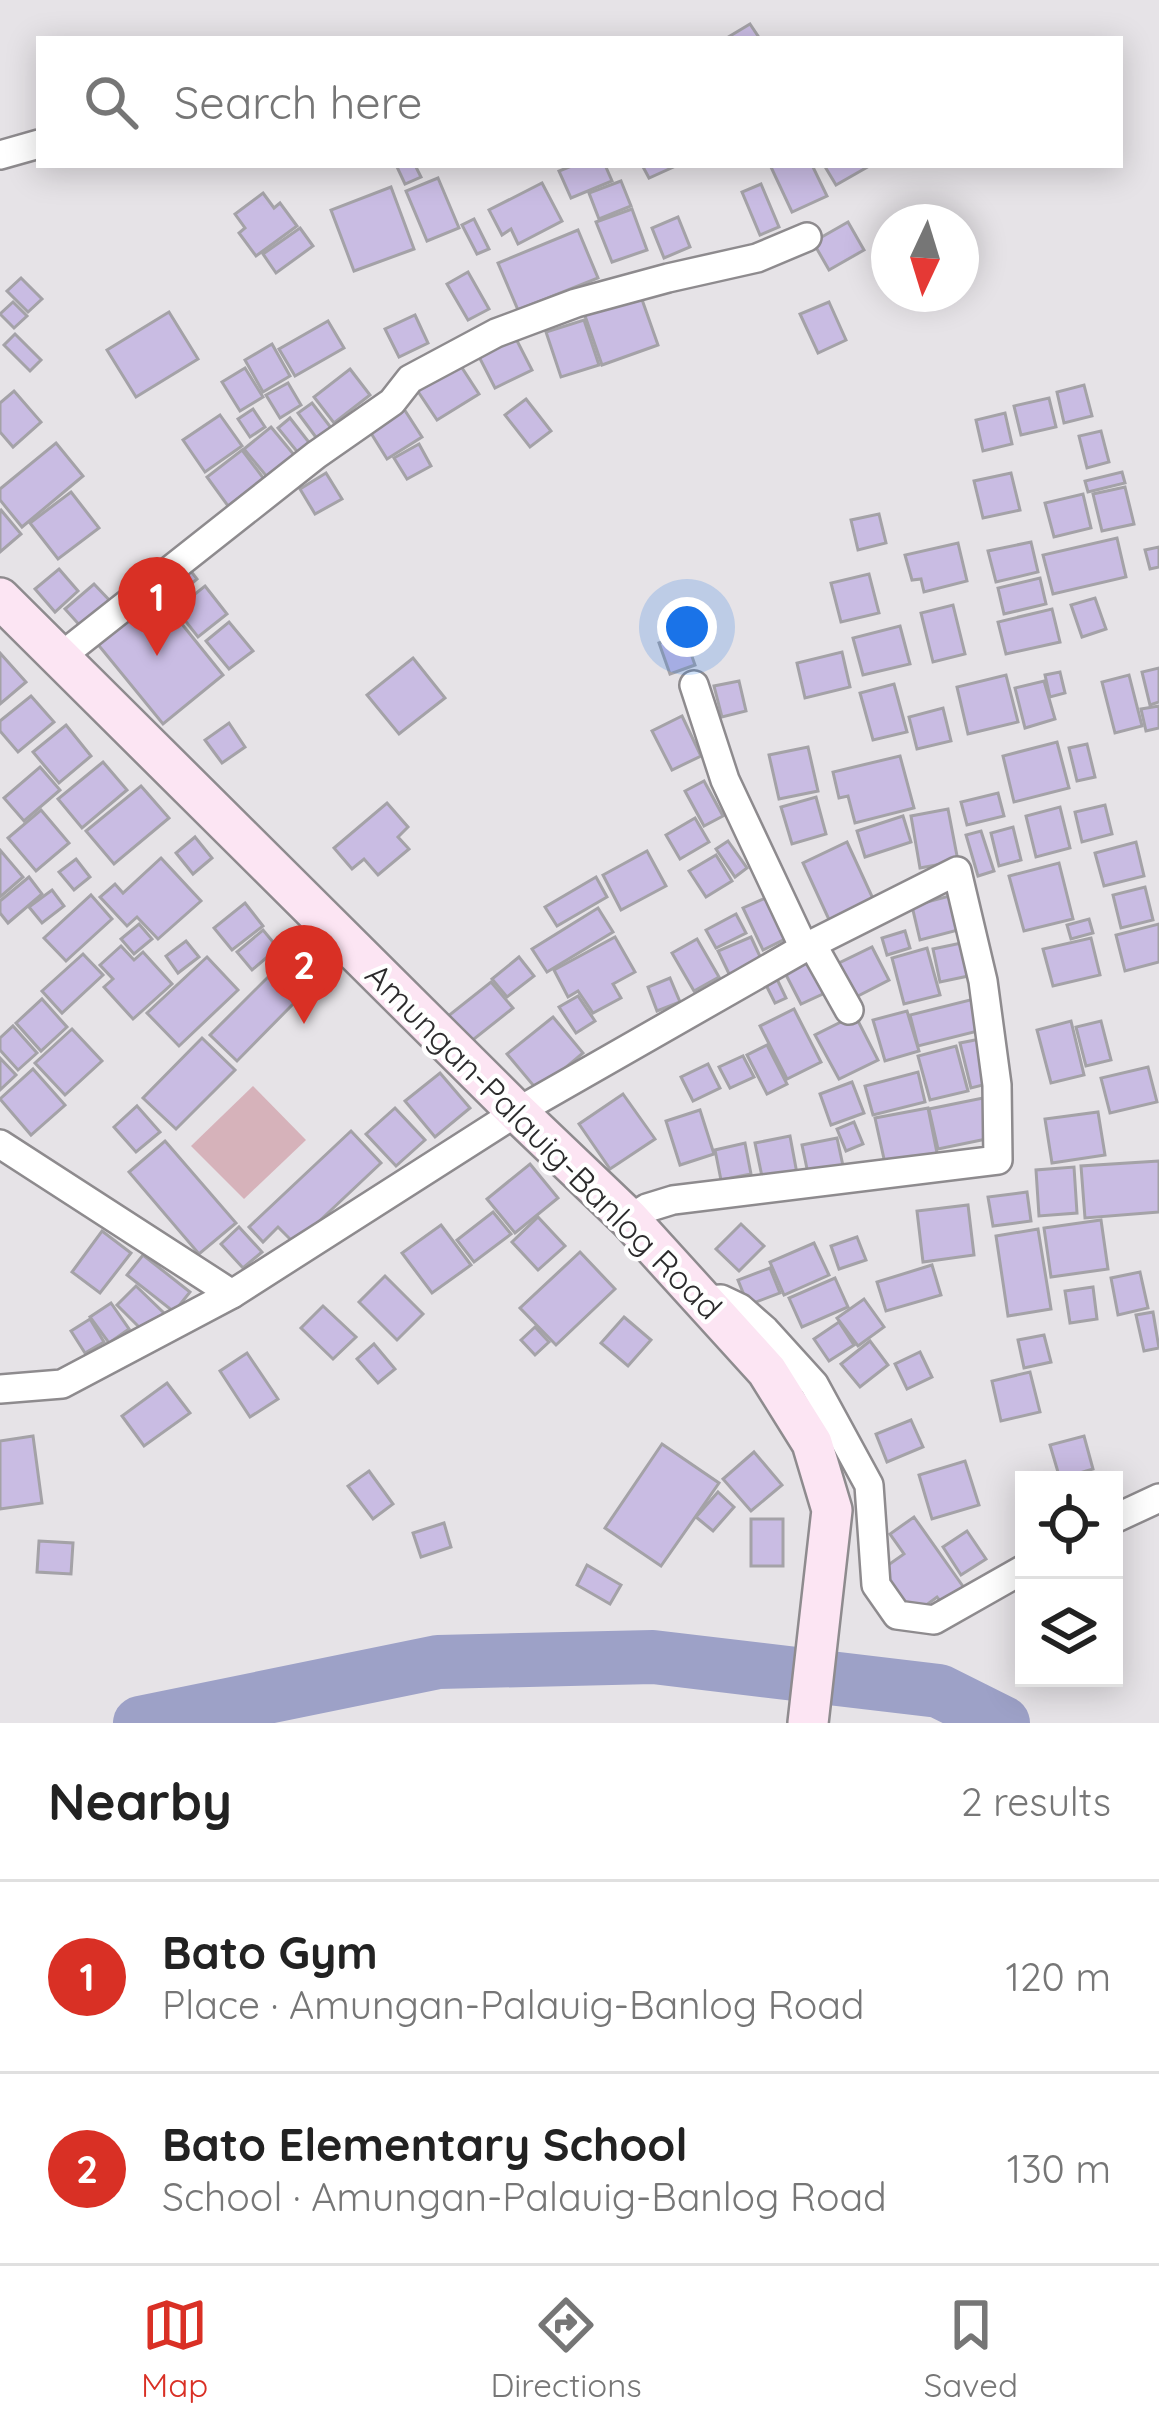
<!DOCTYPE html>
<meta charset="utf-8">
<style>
:root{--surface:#fff;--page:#f2f2f2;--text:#222;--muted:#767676;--line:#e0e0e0;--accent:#d93025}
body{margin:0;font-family:Quicksand,sans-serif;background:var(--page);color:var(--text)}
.controls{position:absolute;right:36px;bottom:36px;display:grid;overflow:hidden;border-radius:0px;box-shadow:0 6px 30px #0003}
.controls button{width:108px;height:108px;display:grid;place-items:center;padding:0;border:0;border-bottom:3px solid var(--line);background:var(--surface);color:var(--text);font:60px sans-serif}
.compass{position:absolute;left:871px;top:204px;width:108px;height:108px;border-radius:50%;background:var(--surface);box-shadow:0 6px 30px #0003;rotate:184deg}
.you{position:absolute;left:687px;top:627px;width:42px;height:42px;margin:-30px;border:9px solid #fff;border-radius:50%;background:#1a73e8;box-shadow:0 0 0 18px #1a73e833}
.badge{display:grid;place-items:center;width:78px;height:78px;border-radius:50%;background:var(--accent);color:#fff;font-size:39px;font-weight:700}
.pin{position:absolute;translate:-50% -99px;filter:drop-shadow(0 3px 6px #0008)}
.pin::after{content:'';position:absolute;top:63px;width:42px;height:36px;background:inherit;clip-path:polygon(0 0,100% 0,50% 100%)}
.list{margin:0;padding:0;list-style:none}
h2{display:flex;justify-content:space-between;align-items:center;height:156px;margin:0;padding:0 48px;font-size:51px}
h2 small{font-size:39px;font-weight:400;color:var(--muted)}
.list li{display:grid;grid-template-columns:78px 1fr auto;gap:36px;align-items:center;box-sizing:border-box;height:192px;padding:0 48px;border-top:3px solid var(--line)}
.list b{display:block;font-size:45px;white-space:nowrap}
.list p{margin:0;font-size:39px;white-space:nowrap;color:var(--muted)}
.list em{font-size:39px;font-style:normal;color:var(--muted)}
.icon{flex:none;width:66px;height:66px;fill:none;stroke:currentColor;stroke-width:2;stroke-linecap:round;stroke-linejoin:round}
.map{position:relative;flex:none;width:1159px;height:1723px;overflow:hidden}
.search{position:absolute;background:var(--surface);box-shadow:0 6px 30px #0003;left:36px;right:36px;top:36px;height:132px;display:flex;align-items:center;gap:30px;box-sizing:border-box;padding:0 42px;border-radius:0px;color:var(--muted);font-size:45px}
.sheet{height:540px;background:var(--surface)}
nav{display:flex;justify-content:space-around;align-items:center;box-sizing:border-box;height:168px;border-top:3px solid var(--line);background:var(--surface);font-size:33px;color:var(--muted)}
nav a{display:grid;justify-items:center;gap:6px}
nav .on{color:var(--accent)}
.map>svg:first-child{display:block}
.green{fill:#d6b2ba}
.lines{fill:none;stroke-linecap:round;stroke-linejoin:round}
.river{stroke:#9da1c7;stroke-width:54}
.building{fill:#c9bce3;stroke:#a4a2a7;stroke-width:3}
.minor-casing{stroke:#8e8b8e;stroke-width:32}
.secondary-casing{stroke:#8e8b8e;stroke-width:44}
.minor{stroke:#fff;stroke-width:27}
.secondary{stroke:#fce5f3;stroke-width:39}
.labels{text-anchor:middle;stroke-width:9;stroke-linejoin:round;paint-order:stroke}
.street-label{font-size:33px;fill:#2c2b2c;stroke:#fff}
</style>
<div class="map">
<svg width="1159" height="1723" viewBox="0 0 1159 1723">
<rect width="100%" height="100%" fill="#e6e3e7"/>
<polygon class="green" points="253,1086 306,1140 244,1199 191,1146"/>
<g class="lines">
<polyline class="river" points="140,1723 438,1662 653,1657 939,1691 1003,1723"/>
</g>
<g class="building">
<polygon points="750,24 760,39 725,39"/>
<polygon points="403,165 415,165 421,177 405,184 397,167"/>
<polygon points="574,165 605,165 612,181 571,198 559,171"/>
<polygon points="642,165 678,165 649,178"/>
<polygon points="770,165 812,165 827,196 792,212"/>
<polygon points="824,165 871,165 836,185"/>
<polygon points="438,178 459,228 427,241 406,191"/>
<polygon points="621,181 631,206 599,219 589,193"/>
<polygon points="542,183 562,221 518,244 511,229 502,235 489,210"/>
<polygon points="761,184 779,227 760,235 742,192"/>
<polygon points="391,187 414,249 354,271 331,210"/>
<polygon points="263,193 274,208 280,203 297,226 256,256 239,233 245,228 235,214"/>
<polygon points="632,209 647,250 612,262 596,222"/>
<polygon points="678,217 690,247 664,258 652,228"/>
<polygon points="474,219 489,249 477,254 462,225"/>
<polygon points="848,222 864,250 829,270 813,242"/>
<polygon points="300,228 313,246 276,273 263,254"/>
<polygon points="578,230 598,278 518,310 498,263"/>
<polygon points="468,272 489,309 468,320 447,284"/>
<polygon points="21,278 42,299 28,312 7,291"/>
<polygon points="639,291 658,345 602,365 583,310"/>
<polygon points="13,302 27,316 14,328 0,314"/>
<polygon points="829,302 846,340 818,353 800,314"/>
<polygon points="169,312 198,359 136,397 107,350"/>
<polygon points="415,315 428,343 399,357 385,329"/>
<polygon points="584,320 599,365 561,377 546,332"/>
<polygon points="328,321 344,348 295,376 279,349"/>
<polygon points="511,329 532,370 495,388 474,347"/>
<polygon points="15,334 41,360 30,371 4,345"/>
<polygon points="272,344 290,376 263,392 245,360"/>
<polygon points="455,357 479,394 437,420 413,384"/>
<polygon points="245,368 263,397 240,411 222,382"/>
<polygon points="350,369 370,395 334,423 314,397"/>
<polygon points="288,383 301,405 280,418 266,395"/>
<polygon points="1084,385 1092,416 1064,423 1057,392"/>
<polygon points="14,391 41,422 13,447 0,432 0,403"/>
<polygon points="1049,398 1056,427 1021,435 1014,406"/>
<polygon points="526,399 551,431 530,447 505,415"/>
<polygon points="312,403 332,429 318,440 298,413"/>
<polygon points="253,409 265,427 250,437 238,419"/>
<polygon points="404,409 422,437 387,459 369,430"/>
<polygon points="1005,413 1012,444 983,451 976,420"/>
<polygon points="220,415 242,446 205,472 183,440"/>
<polygon points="290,418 311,445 299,454 278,428"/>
<polygon points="271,427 295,456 268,478 244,449"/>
<polygon points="1101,431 1109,462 1087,468 1079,436"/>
<polygon points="56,443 83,476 22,527 0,500 0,489"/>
<polygon points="419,444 431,466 407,479 394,458"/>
<polygon points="242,450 264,479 228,506 207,477"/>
<polygon points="1122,472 1125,483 1088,492 1085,481"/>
<polygon points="326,473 342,499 315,514 300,489"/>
<polygon points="1011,473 1020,510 983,518 974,481"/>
<polygon points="1125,487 1134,524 1102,531 1093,494"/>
<polygon points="71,492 99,528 58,559 30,523"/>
<polygon points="1083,494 1091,528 1054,537 1045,503"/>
<polygon points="1,510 21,534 0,552 0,511"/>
<polygon points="879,514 886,543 858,550 851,520"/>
<polygon points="1117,538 1126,577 1053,594 1043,555"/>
<polygon points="1031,542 1038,572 996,582 988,551"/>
<polygon points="958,543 967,581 924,592 921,579 912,580 905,555"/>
<polygon points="1159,547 1159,567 1150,569 1145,550"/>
<polygon points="183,561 197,579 170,602 155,584"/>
<polygon points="59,569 78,591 55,612 35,589"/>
<polygon points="869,574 879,613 841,622 831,583"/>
<polygon points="1040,578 1046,604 1004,614 998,588"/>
<polygon points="94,584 112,603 83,629 65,609"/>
<polygon points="205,586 227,614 198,637 176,609"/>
<polygon points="152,587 223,675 163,724 91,636"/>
<polygon points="1095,598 1106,629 1082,637 1071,605"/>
<polygon points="953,605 965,654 933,662 921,613"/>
<polygon points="1052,609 1060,642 1006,654 998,622"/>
<polygon points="229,622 253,651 229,669 206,641"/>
<polygon points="900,626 910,664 863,675 853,638"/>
<polygon points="684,634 695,665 670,674 659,643"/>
<polygon points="842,652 850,687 805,698 797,663"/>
<polygon points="0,653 26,682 0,704"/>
<polygon points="413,658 445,698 399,734 367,695"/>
<polygon points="1159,668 1159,702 1150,705 1142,672"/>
<polygon points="1060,672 1065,693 1050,697 1045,675"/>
<polygon points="1006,675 1018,722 968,734 957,687"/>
<polygon points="1129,675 1142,726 1115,733 1102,682"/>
<polygon points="739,681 746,711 722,717 714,686"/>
<polygon points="1044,681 1055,719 1025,728 1015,688"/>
<polygon points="894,684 907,732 873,740 860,693"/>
<polygon points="31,696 54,722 18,752 0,731 0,721"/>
<polygon points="1159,706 1159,728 1146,731 1141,709"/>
<polygon points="943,708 951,741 917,749 909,717"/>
<polygon points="682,716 701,756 672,770 652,731"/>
<polygon points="229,723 245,747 222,763 205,740"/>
<polygon points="66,725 91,756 59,783 33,752"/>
<polygon points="1057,742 1069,788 1014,802 1003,756"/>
<polygon points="1087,744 1095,777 1077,781 1069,748"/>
<polygon points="808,747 818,791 779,799 769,755"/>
<polygon points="900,756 914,808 855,823 848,796 839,798 833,772"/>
<polygon points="103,762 127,790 82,828 58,799"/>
<polygon points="40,767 60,790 24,821 4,798"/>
<polygon points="704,781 723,816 704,826 685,791"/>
<polygon points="141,786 169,818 114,864 86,831"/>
<polygon points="998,793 1004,816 967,825 961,802"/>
<polygon points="816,797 826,834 792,844 781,807"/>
<polygon points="387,803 408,827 398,837 409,849 378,875 364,859 352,869 334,848"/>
<polygon points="1105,805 1112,834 1082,842 1075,812"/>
<polygon points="1060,807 1070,848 1036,857 1026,816"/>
<polygon points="948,809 958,861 920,868 911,816"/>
<polygon points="41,810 69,843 36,871 8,838"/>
<polygon points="903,816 911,842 865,857 857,831"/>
<polygon points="695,818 709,842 680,859 666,835"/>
<polygon points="1013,827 1021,860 999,866 991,833"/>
<polygon points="981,831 994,871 978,876 966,835"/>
<polygon points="195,837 212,858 193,874 176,853"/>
<polygon points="728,841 747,868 735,877 716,849"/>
<polygon points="847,842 875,903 831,924 803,863"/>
<polygon points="1136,842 1144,876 1104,886 1095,853"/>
<polygon points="0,850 23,877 0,897"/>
<polygon points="647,851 666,886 621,910 603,875"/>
<polygon points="716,855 732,881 706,897 689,871"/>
<polygon points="161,858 201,901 158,939 137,917 127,926 100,897 115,884 123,893"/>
<polygon points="76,859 90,877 74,890 59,872"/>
<polygon points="1059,863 1073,919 1024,931 1009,876"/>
<polygon points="29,877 42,894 8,923 0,913 0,901"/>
<polygon points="596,877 607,897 557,926 545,907"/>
<polygon points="1145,887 1153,920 1121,928 1113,895"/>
<polygon points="52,890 64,906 42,923 29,907"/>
<polygon points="91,895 112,919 66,961 44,938"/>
<polygon points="953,895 962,929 920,940 912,906"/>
<polygon points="770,896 789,937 763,950 743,908"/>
<polygon points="245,903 263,926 232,950 214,928"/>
<polygon points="598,908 613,932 547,972 532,949"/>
<polygon points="736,914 746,933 716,948 706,930"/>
<polygon points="1089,919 1093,933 1071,939 1067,925"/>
<polygon points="139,924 152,939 134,954 121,939"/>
<polygon points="1159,924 1159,962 1125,971 1116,935"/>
<polygon points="263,930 278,948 252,970 237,952"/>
<polygon points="905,931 910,948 887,955 882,938"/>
<polygon points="615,937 635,972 613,984 621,998 593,1013 578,991 568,997 554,970"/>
<polygon points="751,937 764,965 732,980 718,951"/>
<polygon points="1091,938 1100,975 1053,986 1043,949"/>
<polygon points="697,939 719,977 694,991 672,953"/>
<polygon points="186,941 199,957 178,973 166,956"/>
<polygon points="966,942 973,975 940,982 933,949"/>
<polygon points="306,943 328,965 296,997 274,975"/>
<polygon points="121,946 134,960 143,952 172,984 133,1019 104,987 113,979 100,965"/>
<polygon points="872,947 889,980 854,998 837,964"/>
<polygon points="927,948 940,995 904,1004 892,958"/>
<polygon points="83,954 103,975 62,1013 42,991"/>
<polygon points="207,957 238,990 179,1046 147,1013"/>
<polygon points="519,957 534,976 507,997 492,979"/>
<polygon points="810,958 827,992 801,1004 784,971"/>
<polygon points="775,975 786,998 775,1003 764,981"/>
<polygon points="268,977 294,1003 237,1061 210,1035"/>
<polygon points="670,978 680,1002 657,1011 648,987"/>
<polygon points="491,982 513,1008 469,1043 447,1017"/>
<polygon points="578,996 595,1021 576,1033 559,1007"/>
<polygon points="978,998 986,1029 918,1046 910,1015"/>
<polygon points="42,999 67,1027 41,1051 16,1023"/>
<polygon points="794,1009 821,1062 787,1079 760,1026"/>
<polygon points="907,1011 919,1051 885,1061 873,1020"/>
<polygon points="855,1015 878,1060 839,1079 815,1035"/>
<polygon points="553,1017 583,1053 538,1091 507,1054"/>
<polygon points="1071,1021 1084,1075 1051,1083 1037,1030"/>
<polygon points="1101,1021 1111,1060 1086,1066 1076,1027"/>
<polygon points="13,1026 37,1053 18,1070 0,1050 0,1038"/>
<polygon points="72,1029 102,1061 65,1095 35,1063"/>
<polygon points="202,1038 235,1070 176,1129 143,1098"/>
<polygon points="985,1038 995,1082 971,1088 960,1043"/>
<polygon points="767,1045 787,1084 767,1094 747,1055"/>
<polygon points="956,1046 968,1091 930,1100 918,1056"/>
<polygon points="743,1056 754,1077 730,1088 719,1067"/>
<polygon points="0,1058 16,1075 0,1090"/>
<polygon points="708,1064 720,1088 693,1101 681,1077"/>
<polygon points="1148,1067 1157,1102 1110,1113 1101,1078"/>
<polygon points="33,1069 65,1105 31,1135 0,1099"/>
<polygon points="918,1072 925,1102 873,1115 865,1086"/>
<polygon points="440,1073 470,1108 435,1137 405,1101"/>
<polygon points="852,1082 864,1113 831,1125 820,1094"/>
<polygon points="623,1094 655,1139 610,1169 579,1124"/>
<polygon points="983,1098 991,1138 938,1149 929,1109"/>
<polygon points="137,1106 160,1132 136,1152 114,1127"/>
<polygon points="395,1108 425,1140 396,1166 366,1134"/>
<polygon points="928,1108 938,1158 886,1168 875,1118"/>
<polygon points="700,1110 714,1154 680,1165 666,1121"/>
<polygon points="1098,1112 1105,1155 1052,1163 1045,1119"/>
<polygon points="854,1122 863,1144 846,1151 837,1129"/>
<polygon points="351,1131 381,1163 295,1244 278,1227 263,1242 249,1227"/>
<polygon points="790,1136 798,1179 764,1186 755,1143"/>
<polygon points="837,1138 845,1175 810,1183 802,1145"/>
<polygon points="165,1141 236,1223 199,1254 129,1172"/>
<polygon points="745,1143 751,1174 721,1180 715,1150"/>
<polygon points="1159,1161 1159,1212 1085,1218 1081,1166"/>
<polygon points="530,1164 558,1198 515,1233 487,1199"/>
<polygon points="1074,1167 1077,1213 1039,1216 1036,1170"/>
<polygon points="1027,1192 1031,1221 993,1226 988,1197"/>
<polygon points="968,1205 974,1255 923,1262 917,1211"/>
<polygon points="493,1212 511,1234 474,1262 457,1240"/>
<polygon points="538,1217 565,1246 538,1270 512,1242"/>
<polygon points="1101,1220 1108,1269 1051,1277 1044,1228"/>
<polygon points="741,1224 764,1246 739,1271 716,1249"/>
<polygon points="441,1225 471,1265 432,1293 402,1253"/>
<polygon points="239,1227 262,1252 243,1268 221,1244"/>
<polygon points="1038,1229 1051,1309 1008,1316 996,1236"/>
<polygon points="102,1231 131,1253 100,1293 72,1272"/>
<polygon points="857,1237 866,1260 839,1269 831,1246"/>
<polygon points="814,1243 829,1275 784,1295 770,1262"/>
<polygon points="580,1252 615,1289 556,1345 520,1308"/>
<polygon points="143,1255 190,1292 174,1312 127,1275"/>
<polygon points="932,1265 941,1295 886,1311 877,1282"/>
<polygon points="770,1268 780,1293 748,1305 738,1280"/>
<polygon points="1140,1272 1148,1308 1118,1315 1111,1278"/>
<polygon points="385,1276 423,1314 397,1340 359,1302"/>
<polygon points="835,1278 848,1307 802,1327 789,1298"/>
<polygon points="136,1286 165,1314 145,1333 117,1305"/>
<polygon points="1093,1287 1097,1319 1070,1323 1065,1291"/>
<polygon points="864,1299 884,1327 858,1346 837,1318"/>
<polygon points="111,1303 129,1329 109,1343 90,1317"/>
<polygon points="323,1306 356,1337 333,1359 301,1328"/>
<polygon points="1153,1312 1159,1348 1144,1351 1136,1315"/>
<polygon points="624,1317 651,1340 628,1366 601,1343"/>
<polygon points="90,1319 104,1342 85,1353 71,1331"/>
<polygon points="839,1322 854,1345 829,1361 814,1339"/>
<polygon points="535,1327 549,1342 535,1355 521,1340"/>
<polygon points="1044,1335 1051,1362 1024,1368 1018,1340"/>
<polygon points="870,1341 888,1365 860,1387 841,1364"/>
<polygon points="374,1344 395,1369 378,1383 357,1359"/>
<polygon points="920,1352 932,1377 907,1389 895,1364"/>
<polygon points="247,1353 278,1399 250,1417 220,1371"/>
<polygon points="1030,1372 1040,1412 1001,1421 992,1381"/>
<polygon points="167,1383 190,1413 144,1446 122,1416"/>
<polygon points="911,1420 923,1447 887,1462 876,1434"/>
<polygon points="33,1436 42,1503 0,1509 0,1441"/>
<polygon points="1084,1436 1093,1469 1060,1479 1050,1445"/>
<polygon points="662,1444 719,1483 661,1566 605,1528"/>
<polygon points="754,1452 782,1485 751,1511 723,1479"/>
<polygon points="965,1461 979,1505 932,1519 919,1475"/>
<polygon points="369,1471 393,1504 373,1519 348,1486"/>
<polygon points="718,1492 734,1507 713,1531 696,1517"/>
<polygon points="914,1517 967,1592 945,1607 937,1597 913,1615 881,1570 904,1554 890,1534"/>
<rect x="751" y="1519" width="32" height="47"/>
<polygon points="444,1523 451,1547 421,1557 413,1533"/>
<polygon points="967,1531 986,1559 961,1575 943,1547"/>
<polygon points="39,1541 73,1543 71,1574 37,1572"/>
<polygon points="587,1565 621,1585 610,1604 577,1585"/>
</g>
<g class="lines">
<g class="minor-casing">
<g id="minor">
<polyline points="0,155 39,144"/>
<polyline points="59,658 316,455 392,402 410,379 496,333 576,303 668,278 757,258 807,237"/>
<polyline points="694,685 725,780 804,948"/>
<polyline points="812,944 849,1010"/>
<polyline points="0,1144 232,1294"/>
<polyline points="703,1300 721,1299 740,1308 765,1330 814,1384 869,1485 876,1585 897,1615 934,1620 1024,1569"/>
<polyline points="0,1389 62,1384 232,1294 517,1112 804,948 957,871 983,981 997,1085 998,1160 673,1200 647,1208 629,1219"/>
<polyline points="1114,1519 1159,1498"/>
</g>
</g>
<g class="secondary-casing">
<polyline id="secondary" points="0,598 517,1112 629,1219 767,1371 812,1443 832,1510 808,1723"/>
</g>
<use href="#minor" class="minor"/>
<use href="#secondary" class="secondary"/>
</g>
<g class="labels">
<g class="street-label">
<text transform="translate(544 1141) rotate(45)" y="12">Amungan-Palauig-Banlog Road</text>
</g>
</g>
</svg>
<div class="controls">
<button><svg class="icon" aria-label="locate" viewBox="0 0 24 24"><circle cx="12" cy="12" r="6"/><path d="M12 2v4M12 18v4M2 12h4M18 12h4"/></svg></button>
<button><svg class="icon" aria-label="layers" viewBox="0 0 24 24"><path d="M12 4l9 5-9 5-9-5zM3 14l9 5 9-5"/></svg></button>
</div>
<svg class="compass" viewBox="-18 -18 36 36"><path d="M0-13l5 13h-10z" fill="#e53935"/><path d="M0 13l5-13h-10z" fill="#767676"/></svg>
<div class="you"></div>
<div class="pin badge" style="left:157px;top:656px">1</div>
<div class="pin badge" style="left:304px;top:1024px">2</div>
<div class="search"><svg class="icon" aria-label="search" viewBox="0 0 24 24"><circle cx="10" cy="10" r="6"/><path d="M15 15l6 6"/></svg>Search here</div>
</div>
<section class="sheet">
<h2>Nearby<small>2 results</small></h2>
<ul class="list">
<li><span class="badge">1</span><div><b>Bato Gym</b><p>Place · Amungan-Palauig-Banlog Road</p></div><em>120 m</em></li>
<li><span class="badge">2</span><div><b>Bato Elementary School</b><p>School · Amungan-Palauig-Banlog Road</p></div><em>130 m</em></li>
</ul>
</section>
<nav>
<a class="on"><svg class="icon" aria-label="map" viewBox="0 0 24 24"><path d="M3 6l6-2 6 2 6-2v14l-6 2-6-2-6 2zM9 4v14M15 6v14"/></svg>Map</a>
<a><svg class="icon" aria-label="directions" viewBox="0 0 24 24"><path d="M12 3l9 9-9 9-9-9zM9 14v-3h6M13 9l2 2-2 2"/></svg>Directions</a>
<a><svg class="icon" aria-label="saved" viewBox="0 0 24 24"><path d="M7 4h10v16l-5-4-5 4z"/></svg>Saved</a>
</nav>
